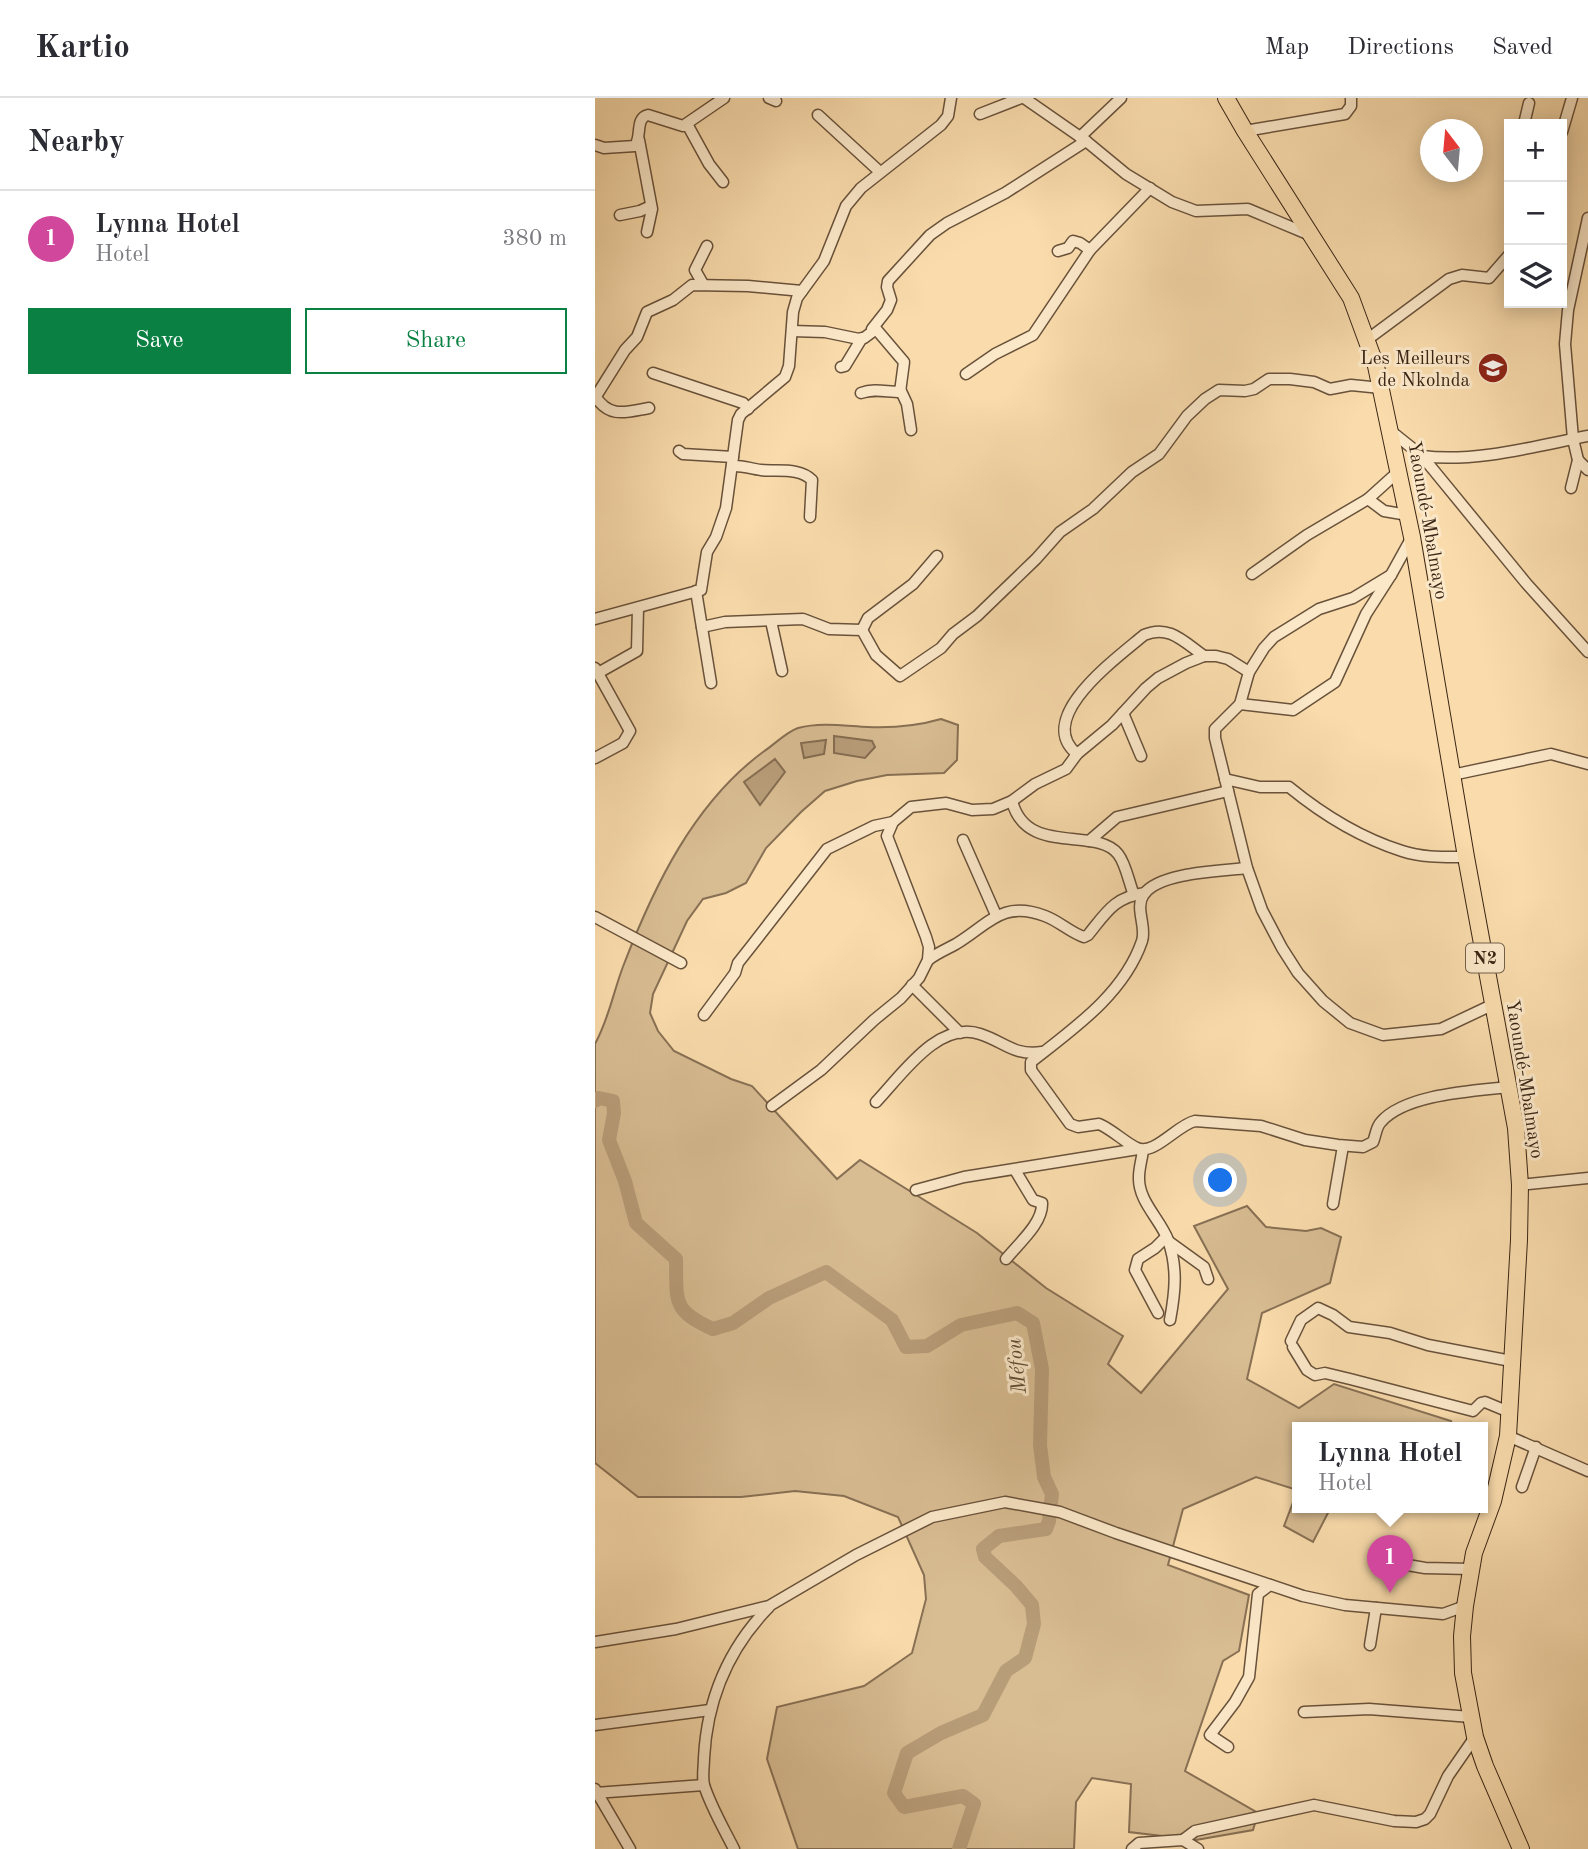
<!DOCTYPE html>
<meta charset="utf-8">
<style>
:root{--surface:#fff;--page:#f7f7f7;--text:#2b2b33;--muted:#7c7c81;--line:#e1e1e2;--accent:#0b8043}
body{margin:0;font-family:"Old Standard TT",serif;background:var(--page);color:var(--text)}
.controls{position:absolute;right:21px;top:21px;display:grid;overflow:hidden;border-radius:0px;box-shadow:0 4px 18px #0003}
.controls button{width:63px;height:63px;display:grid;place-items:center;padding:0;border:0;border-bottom:2px solid var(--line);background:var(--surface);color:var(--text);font:35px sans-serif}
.compass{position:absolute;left:825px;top:21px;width:63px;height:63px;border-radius:50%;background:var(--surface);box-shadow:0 4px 18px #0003;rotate:344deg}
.you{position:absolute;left:626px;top:1083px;width:24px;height:24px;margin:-18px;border:5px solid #fff;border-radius:50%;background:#1a73e8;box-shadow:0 0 0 10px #1a73e833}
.badge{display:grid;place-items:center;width:46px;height:46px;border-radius:50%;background:var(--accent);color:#fff;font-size:23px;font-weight:700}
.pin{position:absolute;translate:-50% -58px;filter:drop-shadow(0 2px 4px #0008)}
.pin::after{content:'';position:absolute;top:37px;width:24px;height:21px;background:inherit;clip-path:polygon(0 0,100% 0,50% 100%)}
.popup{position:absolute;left:697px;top:1324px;width:196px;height:91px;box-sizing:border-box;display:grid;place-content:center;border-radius:0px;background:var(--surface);filter:drop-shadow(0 2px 5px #0005);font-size:23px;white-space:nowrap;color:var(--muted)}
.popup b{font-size:26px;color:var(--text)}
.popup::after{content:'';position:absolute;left:50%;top:100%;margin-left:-14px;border:14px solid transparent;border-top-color:var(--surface)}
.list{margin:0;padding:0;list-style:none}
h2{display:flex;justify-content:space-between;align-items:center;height:91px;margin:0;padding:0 28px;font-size:30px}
h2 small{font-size:23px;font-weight:400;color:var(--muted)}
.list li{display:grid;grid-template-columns:46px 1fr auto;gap:21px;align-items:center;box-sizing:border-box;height:98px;padding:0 28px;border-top:2px solid var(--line)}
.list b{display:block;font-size:26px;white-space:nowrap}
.list p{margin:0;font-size:23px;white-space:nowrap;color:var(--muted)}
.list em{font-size:23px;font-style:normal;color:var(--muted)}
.actions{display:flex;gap:14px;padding:21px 28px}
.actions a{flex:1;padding:16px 0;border:2px solid var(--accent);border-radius:0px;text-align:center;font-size:24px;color:var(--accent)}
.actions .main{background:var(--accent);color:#fff}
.icon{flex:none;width:38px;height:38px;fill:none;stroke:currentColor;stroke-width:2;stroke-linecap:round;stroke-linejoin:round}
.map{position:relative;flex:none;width:993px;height:1751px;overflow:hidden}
header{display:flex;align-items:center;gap:42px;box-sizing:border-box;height:98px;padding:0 35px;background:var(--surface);border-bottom:2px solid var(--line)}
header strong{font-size:33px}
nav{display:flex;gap:38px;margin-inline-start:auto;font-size:24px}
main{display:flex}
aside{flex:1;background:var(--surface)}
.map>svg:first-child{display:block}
.green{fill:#d8bc92;stroke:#887054;stroke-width:2}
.water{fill:#b89d79;stroke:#856d51;stroke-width:2}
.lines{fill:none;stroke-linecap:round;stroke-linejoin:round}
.river{stroke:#b89d79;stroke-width:14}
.minor-casing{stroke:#69523b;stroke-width:13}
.highway-casing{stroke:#392515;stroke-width:18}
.minor{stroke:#fbe8c9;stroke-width:10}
.highway{stroke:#f9dbac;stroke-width:16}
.labels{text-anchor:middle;stroke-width:6;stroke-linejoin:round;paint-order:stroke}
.shield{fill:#fbe8c9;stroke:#73604b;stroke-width:2}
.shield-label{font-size:18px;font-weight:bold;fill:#392515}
.poi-label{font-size:19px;fill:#392515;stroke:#fbe8c9;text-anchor:end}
.street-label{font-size:19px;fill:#392515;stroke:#fbe8c9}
.water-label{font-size:21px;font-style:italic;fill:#5f4933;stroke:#fbe8c9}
</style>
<header>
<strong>Kartio</strong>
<nav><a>Map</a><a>Directions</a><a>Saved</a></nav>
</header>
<main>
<aside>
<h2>Nearby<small></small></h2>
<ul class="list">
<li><span class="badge" style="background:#d1479c">1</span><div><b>Lynna Hotel</b><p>Hotel</p></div><em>380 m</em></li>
</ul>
<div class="actions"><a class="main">Save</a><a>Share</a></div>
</aside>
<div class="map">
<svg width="993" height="1751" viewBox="0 0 993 1751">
<rect width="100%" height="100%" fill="#f9dbac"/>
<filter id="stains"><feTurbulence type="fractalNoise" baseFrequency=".00286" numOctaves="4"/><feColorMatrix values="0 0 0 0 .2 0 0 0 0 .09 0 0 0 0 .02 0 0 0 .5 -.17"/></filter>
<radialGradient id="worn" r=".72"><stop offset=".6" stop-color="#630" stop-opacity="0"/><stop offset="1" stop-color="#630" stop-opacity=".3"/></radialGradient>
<g class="green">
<path d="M 346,621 L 363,627 L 362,662 L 349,675 L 292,677 L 262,683 L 230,693 L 206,714 L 171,750 L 151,785 L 131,795 L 108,801 L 92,823 L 58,896 L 55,915 L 63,933 L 79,953 L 136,981 L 157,988 L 242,1081 L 265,1062 L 382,1135 L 451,1190 L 528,1238 L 513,1266 L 546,1295 L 633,1191 L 599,1128 L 652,1108 L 671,1129 L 711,1133 L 726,1130 L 746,1139 L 735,1185 L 667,1215 L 652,1281 L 704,1310 L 739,1286 L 856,1323 L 858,1329 L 702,1329 L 702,1392 L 661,1379 L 588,1411 L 573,1467 L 654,1497 L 644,1553 L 628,1563 L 590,1673 L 663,1715 L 658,1732 L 601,1742 L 534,1734 L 536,1686 L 497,1680 L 481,1704 L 479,1751 L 203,1751 L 172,1661 L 182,1609 L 269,1588 L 317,1555 L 331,1501 L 329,1477 L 303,1419 L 249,1398 L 200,1393 L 146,1399 L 43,1399 L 0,1365 L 0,946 C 15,918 18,894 29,866 C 59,788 99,705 168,654 C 179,647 191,634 203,630 C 226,624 250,628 273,629 C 298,630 322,628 346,621 Z"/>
<polygon points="702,1394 702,1409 736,1409 718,1444 689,1428"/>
</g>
<g class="water">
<polygon points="239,638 277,643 280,649 270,660 239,655"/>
<polygon points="231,642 229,656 209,660 206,645"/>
<polygon points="180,661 190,674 165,707 149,684"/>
</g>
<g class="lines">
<path class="river" d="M 0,1003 L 4,1000 L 18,1003 L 19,1015 L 14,1042 L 30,1083 L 41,1125 L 81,1161 C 82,1203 76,1212 118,1231 L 138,1225 L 174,1200 L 231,1174 L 297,1222 L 311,1249 L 332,1248 L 366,1227 L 422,1215 L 438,1225 L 447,1271 L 445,1347 L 449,1379 L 457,1396 L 454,1423 L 451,1431 L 404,1438 L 388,1451 L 390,1459 L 421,1488 L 437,1507 L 439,1526 L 430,1560 L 411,1573 L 388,1617 L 346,1635 L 312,1655 L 299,1695 L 309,1709 L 368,1698 L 379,1706 L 364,1751"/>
<g class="minor-casing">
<g id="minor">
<polyline points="174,0 181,3"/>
<polyline points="429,0 491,43 531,76 577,104 601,113 653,111 715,137"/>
<polyline points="385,16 426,0"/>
<polyline points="223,17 285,74"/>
<polyline points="92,26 114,66 128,84"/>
<polyline points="929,26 934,5"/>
<polyline points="650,33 750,16 756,8 756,0"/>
<polyline points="967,34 977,0"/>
<polyline points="485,39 526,0"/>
<polyline points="44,42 57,111 52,134"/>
<path d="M 0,47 L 9,50 L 40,48 C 47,38 40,20 53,17 L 88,28 L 129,0"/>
<polyline points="25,117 45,113 56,108"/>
<polyline points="463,153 473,150 478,143 485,145 495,152 555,90"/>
<polyline points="108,186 100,172 112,148"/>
<polyline points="277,231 292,212 296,202 292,189 293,183 335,137 352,125 410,95 491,43"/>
<path d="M 197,233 L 230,234 L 264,241 L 269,240 L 281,231 L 309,264 L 305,294 C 291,294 280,290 266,295"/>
<polyline points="773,241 854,181 867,177 894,180 914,157"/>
<polyline points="246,269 250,268 267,240"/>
<polyline points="58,275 148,305 153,311"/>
<polyline points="371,276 400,256 438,237 495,152"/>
<polyline points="305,291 312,306 316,332"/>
<polyline points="0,296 3,295 30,252 42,239 52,214 78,202 97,187 153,188 207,193"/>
<path d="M 0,298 C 15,321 31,314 54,310"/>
<polyline points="797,334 827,358 931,485 993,554"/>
<polyline points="84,353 88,356 138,359"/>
<path d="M 827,358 C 880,365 941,348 993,338"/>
<polyline points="983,362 993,372"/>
<path d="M 137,368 C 147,367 156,371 166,372 C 183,374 204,369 217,382 L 215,419"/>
<polyline points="976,390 983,362 978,341 970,246 973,212 993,120"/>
<polyline points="773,401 789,413 813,417"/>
<polyline points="817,439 796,477 758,500 724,511 679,539 669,550 654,574 645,606 620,631 620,640 652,770 667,812 687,850 703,875 728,903 755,925 788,937 846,931 899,906"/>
<polyline points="657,476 712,437 773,401 804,373"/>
<polyline points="101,493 116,585"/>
<polyline points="0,521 106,492 112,454 121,439 131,410 143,322 146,316 190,279 194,268 198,214 202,200 229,163 251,108 266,90 346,27 353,18 356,0"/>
<polyline points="176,523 187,573"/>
<polyline points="107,529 130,524 208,521 234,531 267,532 281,557 305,578 346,550 358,536 382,518 441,461 465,434 498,411 537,374 564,356 592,318 610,301 624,292 650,293 659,291 674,281 695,281 719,284 735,291 756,287 786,290"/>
<polyline points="267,532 273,520 318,486 342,458"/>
<polyline points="0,570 35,633 28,645 0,660"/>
<polyline points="3,575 42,553 43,510"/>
<polyline points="645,606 698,612 740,584 771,516 796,477"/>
<polyline points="528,615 546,658"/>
<path d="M 482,656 C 438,620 522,560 549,537 C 574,526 589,544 609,558"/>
<polyline points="857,677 956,656 993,666"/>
<path d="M 630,681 L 665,689 L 694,689 C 727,716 766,740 807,753 C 828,760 850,759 871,759"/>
<path d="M 417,703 C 431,759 501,728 523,756 C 531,766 534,785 539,797"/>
<polyline points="368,742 401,817"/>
<polyline points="494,743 522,719 633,693"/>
<path d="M 652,770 C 627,773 565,774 549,796 C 539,810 552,828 547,843 C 529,896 478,931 436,964 L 436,972 L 475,1026 L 483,1029 L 504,1026 C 518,1032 529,1044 542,1050 C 559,1058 582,1027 600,1023 L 666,1028 L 710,1042 L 743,1047 L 768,1049 L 778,1044 C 781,1037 781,1029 786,1024 C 810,996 879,993 914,989"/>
<polyline points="0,819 86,865"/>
<path d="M 333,862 C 342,855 352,851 361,846 C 394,826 407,802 450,818 C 464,823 476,835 489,839 L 493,837 C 511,815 519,799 550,795"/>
<polyline points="317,887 365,935"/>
<polyline points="109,917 140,875 143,865 158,846 232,751 279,728 298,724"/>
<path d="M 281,1004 C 306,978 343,922 385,936 C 410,944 418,958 447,954"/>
<polyline points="177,1008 226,972 279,922 306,900 324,880 333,862 334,849 331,839 292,738 298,724 316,709 351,705 377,712 398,711 417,703 440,686 471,671 482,656 517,627 551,590 563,580 591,565 609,558 621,558 633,561 654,574"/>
<path d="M 548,1052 C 547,1061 544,1070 544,1079 C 543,1103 565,1121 573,1142 C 583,1170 580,1195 575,1222"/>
<polyline points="925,1087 993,1080"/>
<polyline points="321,1092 369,1079 543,1051"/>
<polyline points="738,1106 748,1048"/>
<polyline points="573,1143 609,1169 613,1181"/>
<path d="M 411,1161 C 424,1145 448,1125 447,1105 L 438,1102 L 420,1072"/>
<polyline points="563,1215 540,1172 543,1161 560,1150 571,1139"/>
<polyline points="696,1243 706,1222 723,1210 738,1217 754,1229 795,1235 833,1247 916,1263"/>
<polyline points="698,1249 712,1272 720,1277 730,1275 755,1281 878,1313 886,1305 890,1304 914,1314"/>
<polyline points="913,1338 993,1373"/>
<polyline points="927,1389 941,1349"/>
<polyline points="795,1464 830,1470 876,1471"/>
<polyline points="0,1544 81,1531 174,1508 261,1457 337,1419 410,1404 465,1414 521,1435 708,1498 750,1507 848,1516 870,1508"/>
<polyline points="775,1547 781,1510"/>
<polyline points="709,1614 774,1611 876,1619"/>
<polyline points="0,1627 115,1612"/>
<polyline points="633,1649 615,1637 640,1604 654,1579 663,1496 675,1487"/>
<polyline points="0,1691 35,1751"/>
<polyline points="0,1695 109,1687"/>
<polyline points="588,1742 600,1733 719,1707 799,1723 821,1724 830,1721 835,1716 853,1678 880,1639"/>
<path d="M 139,1751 C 129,1731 116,1709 109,1687 C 107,1679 109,1668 109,1660 C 112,1602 133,1551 174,1509"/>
<polyline points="537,1751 544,1745 588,1742 603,1751"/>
</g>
</g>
<g class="highway-casing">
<polyline id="highway" points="631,0 650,33 756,200 781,268 817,439 871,759 921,1030 925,1087 924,1142 913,1338 898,1403 879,1455 870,1508 867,1538 868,1575 880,1639 890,1668 926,1751"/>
</g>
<use href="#minor" class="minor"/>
<use href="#highway" class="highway"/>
</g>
<defs>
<g id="school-disc" transform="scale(1.575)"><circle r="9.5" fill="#8f2418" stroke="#fbe8c9"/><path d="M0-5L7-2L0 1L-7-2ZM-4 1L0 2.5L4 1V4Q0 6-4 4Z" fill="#fff"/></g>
</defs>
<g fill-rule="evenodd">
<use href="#school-disc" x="898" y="270"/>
</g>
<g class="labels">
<rect class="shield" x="871" y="845.5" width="38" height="29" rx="5"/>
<g class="shield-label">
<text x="890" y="866">N2</text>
</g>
<g class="poi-label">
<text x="875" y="266">Les Meilleurs<tspan x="875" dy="22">de Nkolnda</tspan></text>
</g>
<g class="street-label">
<text transform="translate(834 422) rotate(80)" y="7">Yaoundé-Mbalmayo</text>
<text transform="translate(931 981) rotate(81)" y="7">Yaoundé-Mbalmayo</text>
</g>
<g class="water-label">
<text transform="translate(421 1268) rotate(-96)" y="7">Méfou</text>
</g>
</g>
<rect width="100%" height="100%" filter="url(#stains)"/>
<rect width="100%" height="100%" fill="url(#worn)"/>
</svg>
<div class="controls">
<button>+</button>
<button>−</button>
<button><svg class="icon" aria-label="layers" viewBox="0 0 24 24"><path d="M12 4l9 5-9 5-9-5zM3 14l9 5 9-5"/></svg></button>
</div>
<svg class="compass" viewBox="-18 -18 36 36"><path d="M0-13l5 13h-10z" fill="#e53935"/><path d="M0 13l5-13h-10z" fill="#7c7c81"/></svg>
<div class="you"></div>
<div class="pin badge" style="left:795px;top:1495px;background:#d1479c">1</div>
<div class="popup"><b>Lynna Hotel</b>Hotel</div>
</div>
</main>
